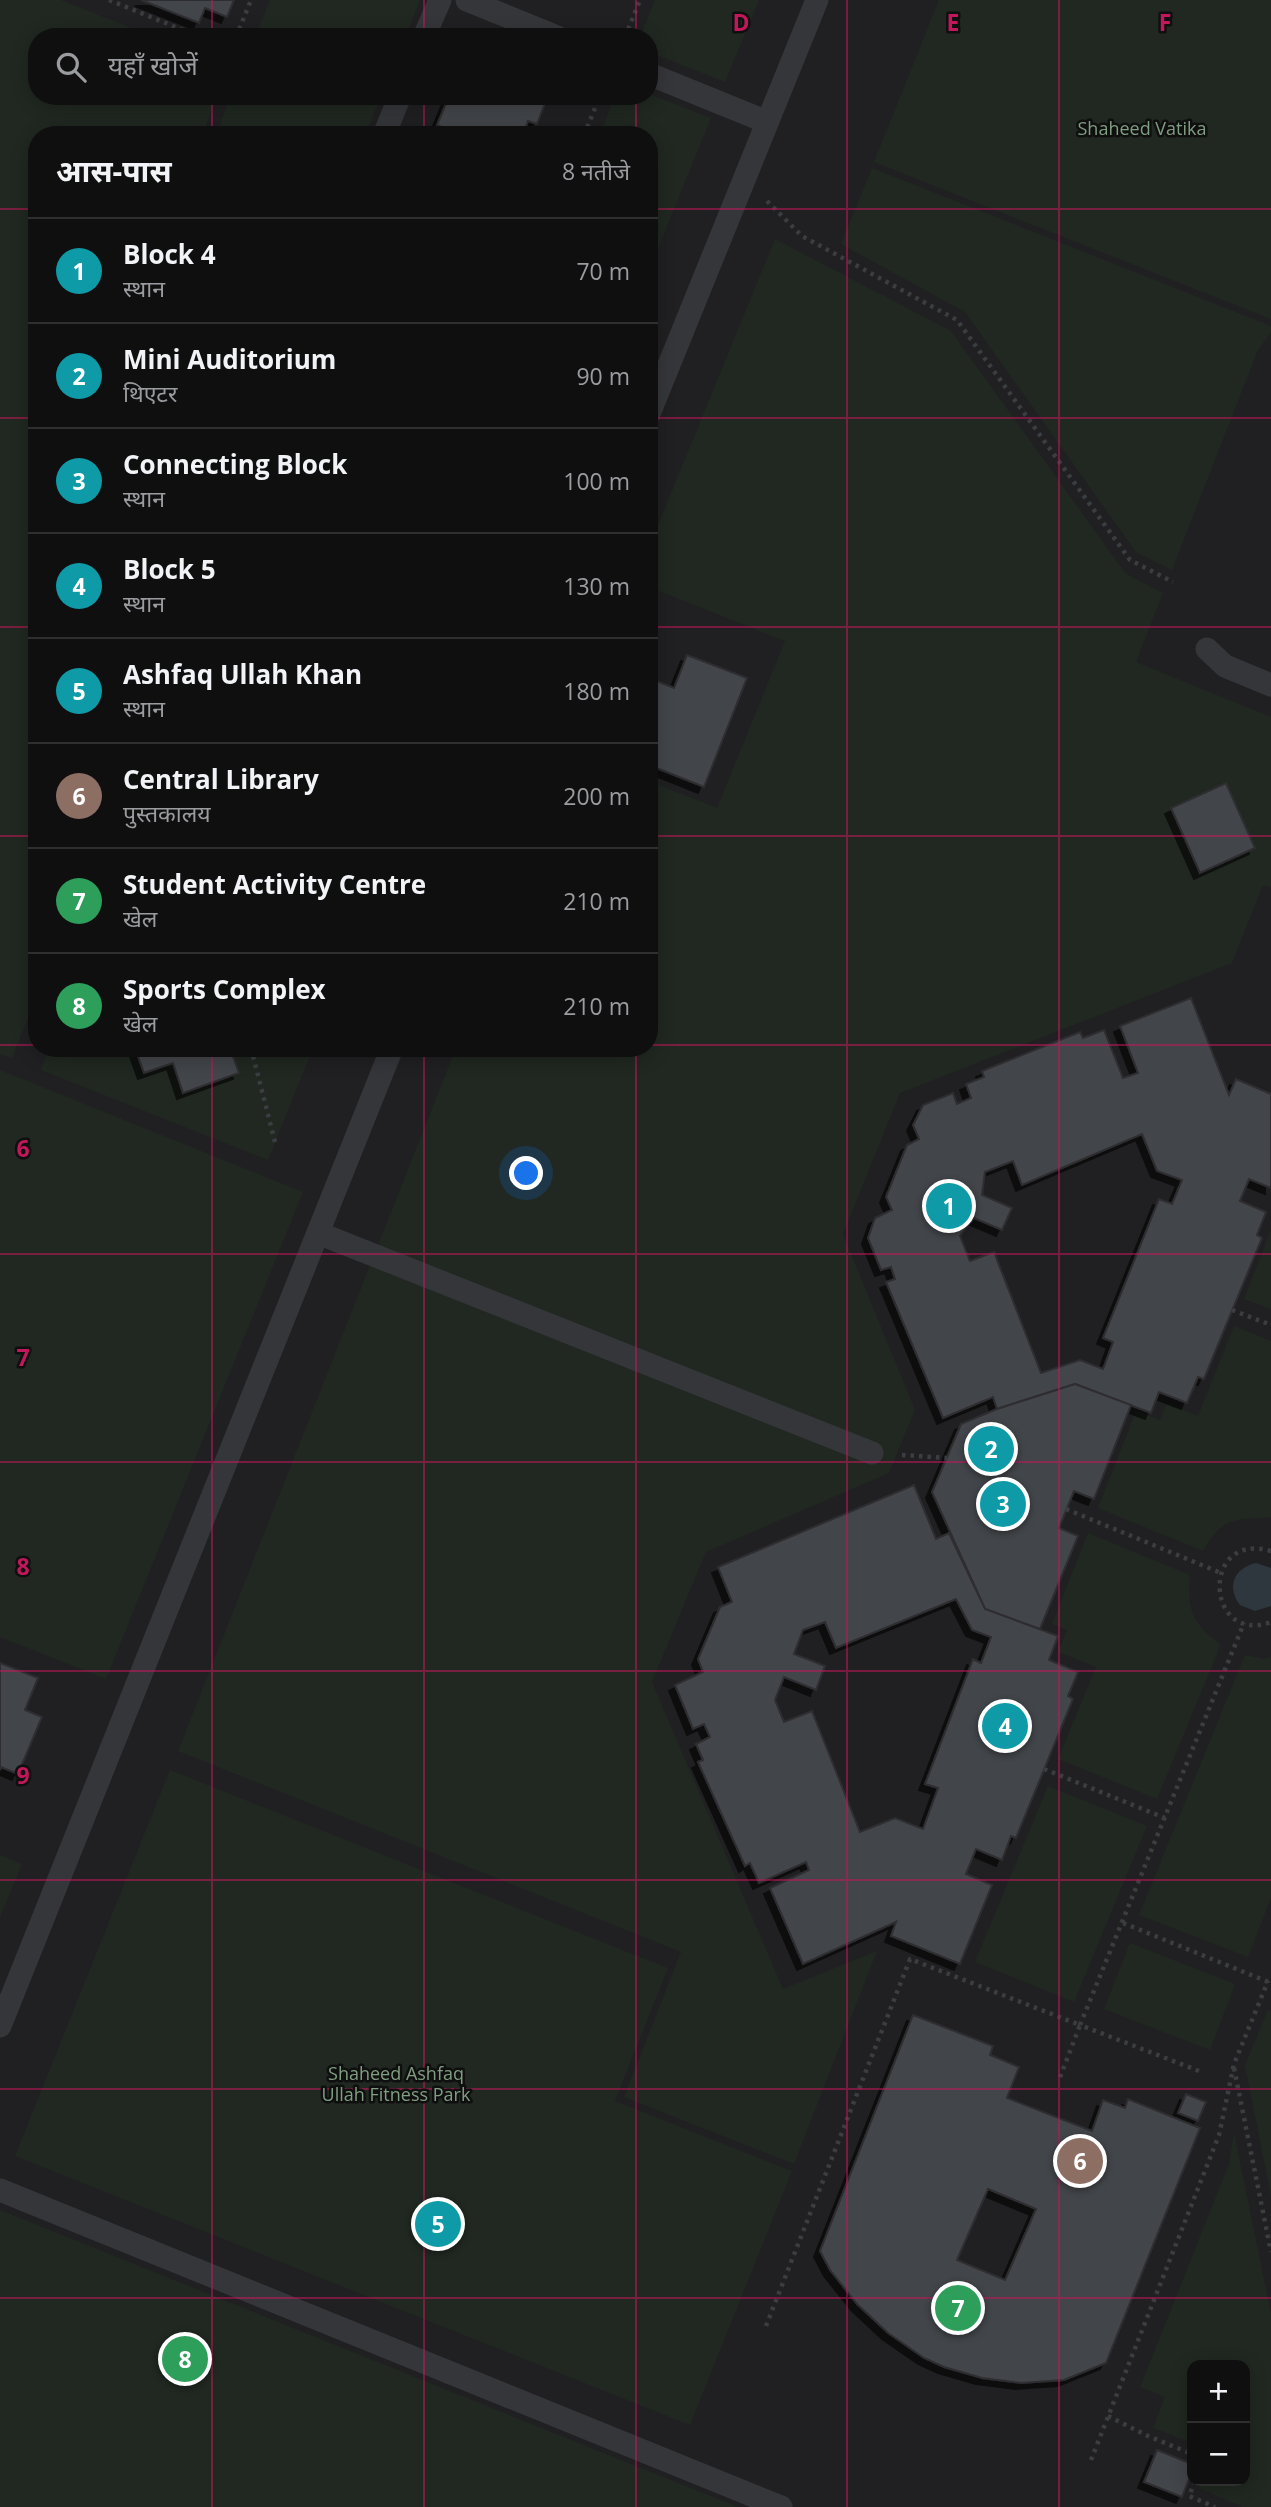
<!DOCTYPE html>
<html lang="hi">
<meta charset="utf-8">
<style>
:root{--surface:#0f0f10;--page:#1d1d1e;--text:#f1f3f6;--muted:#9b9c9f;--line:#2f2f30;--accent:#0b8043}
body{margin:0;font-family:"Open Sans","Noto Sans Devanagari",sans-serif;background:var(--page);color:var(--text)}
.controls{position:absolute;right:21px;bottom:21px;display:grid;overflow:hidden;border-radius:14px;box-shadow:0 4px 18px #0003}
.controls button{width:63px;height:63px;display:grid;place-items:center;padding:0;border:0;border-bottom:2px solid var(--line);background:var(--surface);color:var(--text);font:35px sans-serif}
.you{position:absolute;left:527px;top:1174px;width:24px;height:24px;margin:-18px;border:5px solid #fff;border-radius:50%;background:#1a73e8;box-shadow:0 0 0 10px #1a73e833}
.badge{display:grid;place-items:center;width:46px;height:46px;border-radius:50%;background:var(--accent);color:#fff;font-size:23px;font-weight:700}
.pin{position:absolute;translate:-50% -50%;border:4px solid #fff;box-shadow:0 2px 7px #0006}
.list{margin:0;padding:0;list-style:none}
h2{display:flex;justify-content:space-between;align-items:center;height:91px;margin:0;padding:0 28px;font-size:30px}
h2 small{font-size:23px;font-weight:400;color:var(--muted)}
.list li{display:grid;grid-template-columns:46px 1fr auto;gap:21px;align-items:center;box-sizing:border-box;height:105px;padding:0 28px;border-top:2px solid var(--line)}
.list b{display:block;font-size:26px;white-space:nowrap}
.list p{margin:0;font-size:23px;white-space:nowrap;color:var(--muted)}
.list em{font-size:23px;font-style:normal;color:var(--muted)}
.icon{flex:none;width:38px;height:38px;fill:none;stroke:currentColor;stroke-width:2;stroke-linecap:round;stroke-linejoin:round}
.map{position:relative;flex:none;width:1271px;height:2507px;overflow:hidden}
.search{position:absolute;background:var(--surface);box-shadow:0 4px 18px #0003;left:28px;top:28px;width:630px;height:77px;display:flex;align-items:center;gap:18px;box-sizing:border-box;padding:0 24px;border-radius:28px;color:var(--muted);font-size:26px}
.panel{position:absolute;background:var(--surface);box-shadow:0 4px 18px #0003;left:28px;top:126px;width:630px;height:931px;border-radius:28px}
.map>svg:first-child{display:block}
.built{fill:#202022;fill-rule:evenodd}
.green{fill:#202821}
.water{fill:#2e373d}
.building{fill:#434448;stroke:#2e2e31;stroke-width:2;fill-rule:evenodd;filter:url(#shadow)}
.lines{fill:none;stroke-linecap:round;stroke-linejoin:round}
.path{stroke:#3b3d41;stroke-width:4.5;stroke-dasharray:3.5 5;stroke-linecap:butt}
.lane{stroke:#35363a;stroke-width:23}
.grid{fill:none;stroke:#c2185b;stroke-width:2;stroke-opacity:0.55}
.labels{text-anchor:middle;stroke-width:5;stroke-linejoin:round;paint-order:stroke}
.park-label{font-size:18px;fill:#809e81;stroke:#0f0f10}
.grid-label{font-size:23px;text-anchor:middle;font-weight:bold;fill:#c2185b;stroke:#0f0f10;stroke-width:5;stroke-linejoin:round;paint-order:stroke}
</style>
<div class="map">
<svg width="1271" height="2507" viewBox="0 0 1271 2507">
<defs>
<filter id="shadow"><feDropShadow dx="-6" dy="6" stdDeviation="0" flood-color="#0009"/></filter>
</defs>
<rect width="100%" height="100%" fill="#141415"/>
<path class="built" d="M 0,0 L 1271,0 L 1271,2507 L 0,2507 ZM 37,37 L 649,37 L 649,96 L 37,96 ZM 37,135 L 649,135 L 649,1048 L 37,1048 ZM 1192,2365 L 1245,2365 L 1245,2481 L 1192,2481 Z"/>
<g class="green">
<polygon points="0,0 61,0 154,37 37,37 37,96 217,96 202,135 37,135 37,996 12,1058 0,1054"/>
<polygon points="270,0 420,0 405,37 255,37"/>
<polygon points="655,0 759,0 725,82 649,52 649,37 640,37"/>
<polygon points="939,0 1271,0 1271,319 874,162"/>
<polygon points="649,94 711,118 649,270 649,135 600,135 615,96 649,96"/>
<polygon points="231,96 381,96 365,135 216,135"/>
<polygon points="872,168 1271,326 1271,332 1258,350 1172,570 1136,552 965,312 841,244"/>
<polygon points="775,239 951,331 1126,574 1163,593 1136,662 1271,717 1271,887 1263,885 1232,963 900,1093 843,1234 915,1410 889,1473 706,1552 652,1682 783,1989 877,1951 794,2164 624,2097 681,1952 178,1751 456,1048 649,1048 649,781 717,808 785,641 649,587 649,547"/>
<polygon points="49,1048 313,1048 268,1160 41,1070"/>
<polygon points="0,1070 303,1192 106,1679 0,1637"/>
<polygon points="1271,1230 1271,1309 1244,1299"/>
<path d="M 1234,1326 L 1271,1341 L 1271,1517 C 1235,1521 1224,1514 1203,1551 L 1098,1508 L 1136,1411 L 1160,1420 L 1167,1403 L 1198,1416 Z"/>
<path d="M 1088,1533 L 1190,1575 C 1186,1607 1193,1626 1221,1644 L 1157,1799 L 1058,1759 L 1096,1667 L 1058,1652 L 1067,1630 L 1052,1624 Z"/>
<polygon points="1245,1655 1264,1659 1271,1657 1271,1898 1248,1957 1139,1915"/>
<polygon points="170,1770 668,1968 615,2101 792,2171 690,2425 15,2156"/>
<polygon points="1048,1786 1147,1826 1074,2002 975,1962"/>
<polygon points="0,1855 22,1864 0,1917"/>
<polygon points="1130,1943 1235,1984 1210,2050 1104,2009"/>
<polygon points="1268,2010 1271,2011 1271,2196 1245,2065"/>
<polygon points="1234,2132 1271,2314 1271,2507 1243,2507 1199,2488 1202,2481 1245,2481 1245,2365 1192,2365 1192,2443 1153,2428 1165,2397 1140,2387 1229,2164"/>
<polygon points="0,2210 738,2507 0,2507"/>
</g>
<path class="water" d="M 1256,1563 L 1271,1568 L 1271,1606 L 1255,1611 L 1240,1605 C 1226,1587 1234,1568 1256,1563 Z"/>
<g class="building">
<polygon points="141,0 234,0 227,17 205,8 199,23"/>
<polygon points="449,96 532,96 546,101 537,124 528,121 523,135 461,135 437,125"/>
<polygon points="687,655 747,678 704,787 649,765 649,678 674,688"/>
<polygon points="1226,783 1255,848 1200,873 1171,808"/>
<path d="M 1191,998 L 1229,1095 L 1236,1079 L 1271,1094 L 1271,1188 L 1249,1179 L 1240,1201 L 1266,1212 L 1257,1235 L 1262,1238 L 1204,1379 L 1198,1377 L 1187,1403 L 1159,1392 L 1151,1413 L 1075,1384 L 997,1409 L 993,1397 L 943,1418 L 886,1282 L 895,1279 L 891,1267 L 881,1270 L 868,1238 L 875,1218 L 892,1210 L 886,1197 L 907,1145 L 919,1139 L 913,1125 L 923,1105 L 953,1093 L 957,1104 L 971,1098 L 966,1084 L 984,1077 L 982,1071 L 1080,1032 L 1083,1038 L 1104,1030 L 1123,1078 L 1138,1073 L 1120,1026 ZM 1142,1134 L 1157,1171 L 1182,1180 L 1172,1204 L 1159,1199 L 1103,1338 L 1113,1342 L 1103,1369 L 1080,1360 L 1041,1373 L 994,1252 L 970,1261 L 960,1236 L 974,1218 L 1002,1230 L 1012,1208 L 982,1195 L 985,1172 L 1013,1161 L 1022,1185 Z"/>
<polygon points="135,1048 230,1048 239,1073 183,1093 173,1063 144,1073"/>
<polygon points="1075,1384 1131,1405 1094,1499 1074,1491 1059,1528 1078,1536 1040,1629 985,1609 932,1492 961,1424 997,1409"/>
<path d="M 914,1485 L 936,1539 L 949,1533 L 985,1609 L 1058,1636 L 1049,1660 L 1078,1672 L 1068,1696 L 1073,1699 L 1016,1838 L 1011,1836 L 1002,1860 L 976,1849 L 966,1874 L 992,1885 L 960,1964 L 891,1936 L 896,1922 L 803,1964 L 770,1888 L 809,1870 L 806,1862 L 759,1883 L 750,1863 L 745,1866 L 698,1762 L 703,1760 L 696,1744 L 710,1737 L 704,1724 L 693,1729 L 675,1685 L 703,1672 L 698,1659 L 720,1607 L 732,1602 L 718,1567 ZM 956,1599 L 972,1630 L 991,1637 L 981,1663 L 973,1659 L 925,1784 L 938,1788 L 923,1829 L 895,1818 L 860,1832 L 812,1711 L 784,1722 L 775,1700 L 784,1677 L 816,1690 L 825,1666 L 794,1654 L 803,1630 L 825,1622 L 836,1648 Z"/>
<polygon points="0,1663 38,1678 25,1710 42,1717 18,1774 1,1767 0,1770"/>
<path d="M 913,2015 L 993,2046 L 990,2055 L 1019,2067 L 1007,2098 L 1092,2131 L 1103,2100 L 1125,2108 L 1128,2099 L 1200,2128 L 1106,2363 L 1064,2380 L 1021,2383 L 982,2378 L 944,2367 L 924,2358 L 888,2333 L 857,2304 L 830,2270 L 820,2251 ZM 988,2189 L 1036,2209 L 1005,2280 L 957,2260 Z"/>
<polygon points="1186,2094 1206,2102 1198,2121 1178,2113"/>
<polygon points="1157,2450 1192,2464 1192,2471 1182,2497 1144,2482"/>
</g>
<g class="lines">
<g class="path">
<polyline points="109,0 190,33"/>
<polyline points="236,37 251,0"/>
<polyline points="625,37 640,0"/>
<polyline points="584,135 600,96"/>
<polyline points="767,201 802,236 957,320 1130,560 1173,582"/>
<polyline points="251,1048 275,1142"/>
<polyline points="1232,1310 1271,1325"/>
<polyline points="902,1455 947,1458"/>
<polyline points="1066,1509 1221,1573"/>
<path d="M 1271,1551 C 1200,1530 1205,1646 1271,1622"/>
<polyline points="1044,1769 1165,1818"/>
<polyline points="1123,1923 1271,1983"/>
<polyline points="1234,2068 1271,2252"/>
<polyline points="1199,2071 1080,2025 1244,1623"/>
<polyline points="766,2326 910,1959 1080,2025 1059,2080"/>
<polyline points="1108,2416 1148,2436 1192,2454"/>
<polyline points="1091,2460 1219,2135 1234,2064 1268,1981"/>
<polyline points="1195,2481 1189,2496 1215,2507"/>
</g>
<g class="lane">
<polyline points="467,0 557,37"/>
<polyline points="424,37 440,0"/>
<polyline points="649,74 767,122"/>
<polyline points="384,135 400,96"/>
<polyline points="649,414 817,0"/>
<polyline points="1207,649 1225,666 1271,685"/>
<polyline points="318,1233 872,1453"/>
<polyline points="0,2026 392,1048"/>
<polyline points="0,2190 781,2507"/>
</g>
</g>
<path class="grid" d="M 212,0 L 212,37M 424,0 L 424,37M 636,0 L 636,37M 847,0 L 847,2507M 1059,0 L 1059,2507M 212,96 L 212,135M 424,96 L 424,135M 636,96 L 636,135M 0,209 L 37,209M 649,209 L 1271,209M 0,418 L 37,418M 649,418 L 1271,418M 0,627 L 37,627M 649,627 L 1271,627M 0,836 L 37,836M 649,836 L 1271,836M 0,1045 L 37,1045M 649,1045 L 1271,1045M 212,1048 L 212,2507M 424,1048 L 424,2507M 636,1048 L 636,2507M 0,1254 L 1271,1254M 0,1462 L 1271,1462M 0,1671 L 1271,1671M 0,1880 L 1271,1880M 0,2089 L 1271,2089M 0,2298 L 1271,2298"/>
<g class="labels">
<g class="park-label">
<text x="1142" y="135">Shaheed Vatika</text>
<text x="396" y="2080">Shaheed Ashfaq<tspan x="396" dy="21">Ullah Fitness Park</tspan></text>
</g>
</g>
<g class="grid-label">
<text x="741" y="31">D</text>
<text x="953" y="31">E</text>
<text x="1165" y="31">F</text>
<text x="23" y="1157">6</text>
<text x="23" y="1366">7</text>
<text x="23" y="1575">8</text>
<text x="23" y="1784">9</text>
</g>
</svg>
<div class="controls">
<button>+</button>
<button>−</button>
</div>
<div class="you"></div>
<div class="pin badge" style="left:949px;top:1206px;background:#0f9aa8">1</div>
<div class="pin badge" style="left:991px;top:1449px;background:#0f9aa8">2</div>
<div class="pin badge" style="left:1003px;top:1504px;background:#0f9aa8">3</div>
<div class="pin badge" style="left:1005px;top:1726px;background:#0f9aa8">4</div>
<div class="pin badge" style="left:438px;top:2224px;background:#0f9aa8">5</div>
<div class="pin badge" style="left:1080px;top:2161px;background:#8d6e63">6</div>
<div class="pin badge" style="left:958px;top:2308px;background:#2e9e5b">7</div>
<div class="pin badge" style="left:185px;top:2359px;background:#2e9e5b">8</div>
<div class="search"><svg class="icon" aria-label="search" viewBox="0 0 24 24"><circle cx="10" cy="10" r="6"/><path d="M15 15l6 6"/></svg>यहाँ खोजें</div>
<section class="panel">
<h2>आस-पास<small>8 नतीजे</small></h2>
<ul class="list">
<li><span class="badge" style="background:#0f9aa8">1</span><div><b>Block 4</b><p>स्थान</p></div><em>70 m</em></li>
<li><span class="badge" style="background:#0f9aa8">2</span><div><b>Mini Auditorium</b><p>थिएटर</p></div><em>90 m</em></li>
<li><span class="badge" style="background:#0f9aa8">3</span><div><b>Connecting Block</b><p>स्थान</p></div><em>100 m</em></li>
<li><span class="badge" style="background:#0f9aa8">4</span><div><b>Block 5</b><p>स्थान</p></div><em>130 m</em></li>
<li><span class="badge" style="background:#0f9aa8">5</span><div><b>Ashfaq Ullah Khan</b><p>स्थान</p></div><em>180 m</em></li>
<li><span class="badge" style="background:#8d6e63">6</span><div><b>Central Library</b><p>पुस्तकालय</p></div><em>200 m</em></li>
<li><span class="badge" style="background:#2e9e5b">7</span><div><b>Student Activity Centre</b><p>खेल</p></div><em>210 m</em></li>
<li><span class="badge" style="background:#2e9e5b">8</span><div><b>Sports Complex</b><p>खेल</p></div><em>210 m</em></li>
</ul>
</section>
</div>
